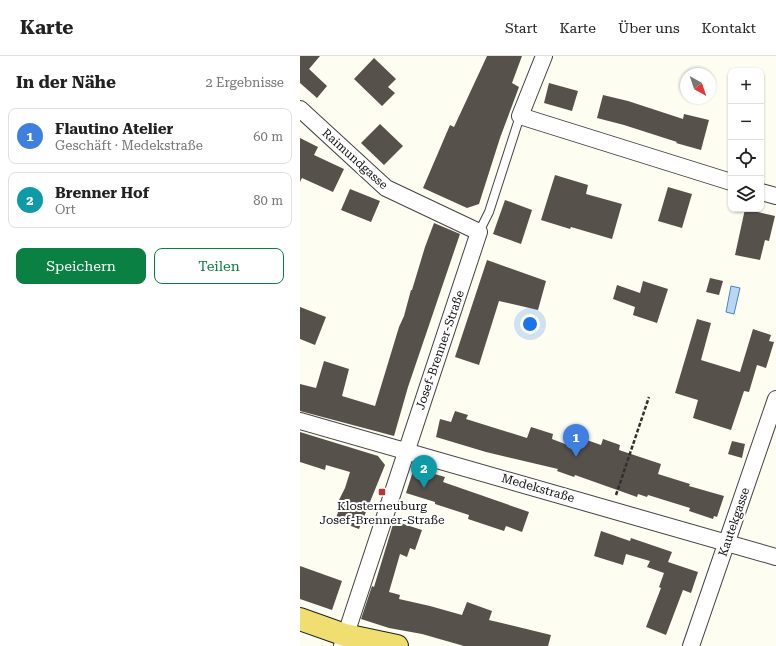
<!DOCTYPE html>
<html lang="de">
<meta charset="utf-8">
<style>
:root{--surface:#fff;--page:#f6f6f6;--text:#222;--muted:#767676;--line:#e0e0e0;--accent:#0b8043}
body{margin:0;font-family:"Roboto Serif",serif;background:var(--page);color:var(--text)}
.controls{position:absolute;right:12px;top:12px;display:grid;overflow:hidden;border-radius:8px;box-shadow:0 1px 3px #0004}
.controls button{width:36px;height:36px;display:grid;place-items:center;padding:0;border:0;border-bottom:1px solid var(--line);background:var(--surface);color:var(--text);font:20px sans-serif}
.compass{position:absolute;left:380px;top:12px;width:36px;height:36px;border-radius:50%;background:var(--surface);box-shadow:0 1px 3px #0004;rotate:140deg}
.you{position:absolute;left:230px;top:268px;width:14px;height:14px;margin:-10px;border:3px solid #fff;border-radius:50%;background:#1a73e8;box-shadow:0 0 0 6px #1a73e833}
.badge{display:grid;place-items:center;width:26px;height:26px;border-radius:50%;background:var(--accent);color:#fff;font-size:13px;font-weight:700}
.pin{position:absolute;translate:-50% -33px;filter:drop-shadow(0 1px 2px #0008)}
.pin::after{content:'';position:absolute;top:21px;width:14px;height:12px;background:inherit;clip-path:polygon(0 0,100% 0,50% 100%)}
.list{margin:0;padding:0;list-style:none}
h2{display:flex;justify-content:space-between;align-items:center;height:52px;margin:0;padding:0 16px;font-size:17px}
h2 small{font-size:13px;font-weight:400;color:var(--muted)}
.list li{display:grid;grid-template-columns:26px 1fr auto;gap:12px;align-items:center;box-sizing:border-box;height:56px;margin:0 8px 8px;padding:0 8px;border:1px solid var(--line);border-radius:8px}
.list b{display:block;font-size:15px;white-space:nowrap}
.list p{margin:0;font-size:13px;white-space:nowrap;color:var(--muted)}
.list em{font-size:13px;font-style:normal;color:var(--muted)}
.actions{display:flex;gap:8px;padding:12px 16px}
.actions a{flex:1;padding:9px 0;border:1px solid var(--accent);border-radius:8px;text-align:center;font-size:14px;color:var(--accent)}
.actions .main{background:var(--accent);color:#fff}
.icon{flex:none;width:22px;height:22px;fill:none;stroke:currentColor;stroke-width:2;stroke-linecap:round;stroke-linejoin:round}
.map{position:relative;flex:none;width:476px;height:590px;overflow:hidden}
header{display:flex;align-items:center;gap:24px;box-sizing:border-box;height:56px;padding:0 20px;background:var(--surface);border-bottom:1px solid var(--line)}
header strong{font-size:19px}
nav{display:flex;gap:22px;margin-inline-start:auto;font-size:14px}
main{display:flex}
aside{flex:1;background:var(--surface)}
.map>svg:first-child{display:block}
.water{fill:#b9d7f3;stroke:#4585c5}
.building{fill:#57514c}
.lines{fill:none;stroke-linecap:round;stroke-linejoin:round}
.lane-casing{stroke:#424242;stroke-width:10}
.street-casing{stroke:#424242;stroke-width:18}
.primary-casing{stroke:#202020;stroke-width:24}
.path{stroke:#313131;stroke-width:2.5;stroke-dasharray:4 2;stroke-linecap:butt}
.lane{stroke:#fff;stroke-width:8}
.street{stroke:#fff;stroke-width:16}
.primary{stroke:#f0de70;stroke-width:22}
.poi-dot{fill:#b7362f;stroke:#fff;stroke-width:1.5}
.labels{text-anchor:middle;stroke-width:4;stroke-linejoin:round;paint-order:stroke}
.street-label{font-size:12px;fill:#0f0f0f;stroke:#fff}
.poi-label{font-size:12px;fill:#0f0f0f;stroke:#fff}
</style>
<header>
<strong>Karte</strong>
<nav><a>Start</a><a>Karte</a><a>Über uns</a><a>Kontakt</a></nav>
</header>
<main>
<aside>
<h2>In der Nähe<small>2 Ergebnisse</small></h2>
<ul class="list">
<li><span class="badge" style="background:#3f7fe0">1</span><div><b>Flautino Atelier</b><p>Geschäft · Medekstraße</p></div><em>60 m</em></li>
<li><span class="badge" style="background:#0f9aa8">2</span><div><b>Brenner Hof</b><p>Ort</p></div><em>80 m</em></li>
</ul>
<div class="actions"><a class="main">Speichern</a><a>Teilen</a></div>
</aside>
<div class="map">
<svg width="476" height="590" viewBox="0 0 476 590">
<rect width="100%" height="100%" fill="#fefdf2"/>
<polygon class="water" points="431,230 440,232 434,258 426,256"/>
<g class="building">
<polygon points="0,0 20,0 9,13 27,30 17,42 0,27"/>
<polygon points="187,0 222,0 212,27 219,31 200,82 179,148 167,152 123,132 150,69 154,71"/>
<polygon points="74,2 96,23 88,31 95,37 82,50 54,23"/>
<polygon points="249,27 278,35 272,55 244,47"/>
<polygon points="303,39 328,45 383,63 384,58 409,64 401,94 376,87 377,86 324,69 297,62"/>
<polygon points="80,68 103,90 84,109 61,87"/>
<polygon points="0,82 18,91 14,99 44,113 33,136 2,122 0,126"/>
<polygon points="255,119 288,129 286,138 322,148 312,183 271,171 270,173 241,164"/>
<polygon points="368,131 392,138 382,172 358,165"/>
<polygon points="50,133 80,145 71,166 41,154"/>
<polygon points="205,144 232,154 221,188 193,178"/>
<polygon points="445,153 475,160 469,185 465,184 460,204 435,199"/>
<polygon points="134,167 160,178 108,331 94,380 0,355 0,328 16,332 24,305 49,313 42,340 75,350 99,271 104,260 111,234 112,234 125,191"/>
<polygon points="187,204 246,225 238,254 199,245 179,309 155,301"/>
<polygon points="410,222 423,225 419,239 406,236"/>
<polygon points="343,225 368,233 357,267 333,259 335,251 313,243 317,229 340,237"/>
<polygon points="0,251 26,261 15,289 0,283"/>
<polygon points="397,263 411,267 401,304 440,316 453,273 471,279 469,285 474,286 466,312 457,309 449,336 444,335 431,374 393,362 398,344 375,337"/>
<polygon points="155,355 168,359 166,363 227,382 231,371 253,378 252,383 278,393 281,382 301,389 303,383 320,389 319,394 361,408 358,418 390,428 389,430 424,440 417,461 414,460 413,463 389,455 390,452 348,439 347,441 338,438 337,441 275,419 274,421 257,415 258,413 186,396 136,381 140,363 151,366"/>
<polygon points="0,376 78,400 85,409 59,473 35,464 41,449 37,448 45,432 50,416 26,409 25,414 0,406"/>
<polygon points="432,385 445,388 442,402 428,398"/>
<polygon points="114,412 145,421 143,426 229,456 222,476 206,470 204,475 168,463 169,459 135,448 135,446 106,437"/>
<polygon points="94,465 122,474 115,494 110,492 107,501 100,498 89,536 100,539 99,543 130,550 162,559 167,546 192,555 189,564 251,579 248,590 164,590 122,578 89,572 61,563 72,530 74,531"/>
<polygon points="301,475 330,485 331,482 372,496 368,506 398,516 391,537 383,534 366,579 346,571 361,532 359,531 364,517 347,511 350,505 326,498 323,509 294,500"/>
<polygon points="0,510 42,525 32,554 0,543"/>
</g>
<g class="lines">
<g class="lane-casing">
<polyline id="lane" points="179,176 189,156 220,60"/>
</g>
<g class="street-casing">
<g id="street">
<polyline points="244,0 220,60 431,126"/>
<polyline points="0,53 86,132 179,176 42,590"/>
<polyline points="461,136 476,140"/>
<polyline points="0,365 476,501"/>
<polyline points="391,590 476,343"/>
</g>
</g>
<g class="primary-casing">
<polyline id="primary" points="0,563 45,579 97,590"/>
</g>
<polyline class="path" points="316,439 349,341"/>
<use href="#lane" class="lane"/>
<use href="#street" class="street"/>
<use href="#primary" class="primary"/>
</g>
<rect class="poi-dot" x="78" y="432" width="8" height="8" rx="2"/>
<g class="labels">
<g class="street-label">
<text transform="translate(55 103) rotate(42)" y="4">Raimundgasse</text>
<text transform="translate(140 294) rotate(-71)" y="4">Josef-Brenner-Straße</text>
<text transform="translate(238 432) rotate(16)" y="4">Medekstraße</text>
<text transform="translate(434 466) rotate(-71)" y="4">Kautekgasse</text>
</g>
<g class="poi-label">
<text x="82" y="454">Klosterneuburg<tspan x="82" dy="14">Josef-Brenner-Straße</tspan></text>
</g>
</g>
</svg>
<div class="controls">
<button>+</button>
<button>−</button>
<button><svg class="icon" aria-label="locate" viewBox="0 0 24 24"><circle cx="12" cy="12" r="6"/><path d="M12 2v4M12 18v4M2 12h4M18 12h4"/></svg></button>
<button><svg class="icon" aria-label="layers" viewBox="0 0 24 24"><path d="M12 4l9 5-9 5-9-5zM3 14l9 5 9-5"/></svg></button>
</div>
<svg class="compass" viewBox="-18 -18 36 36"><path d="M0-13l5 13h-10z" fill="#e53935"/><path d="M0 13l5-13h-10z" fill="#767676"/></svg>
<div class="you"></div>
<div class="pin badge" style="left:276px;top:401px;background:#3f7fe0">1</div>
<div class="pin badge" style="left:124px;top:432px;background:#0f9aa8">2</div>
</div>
</main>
